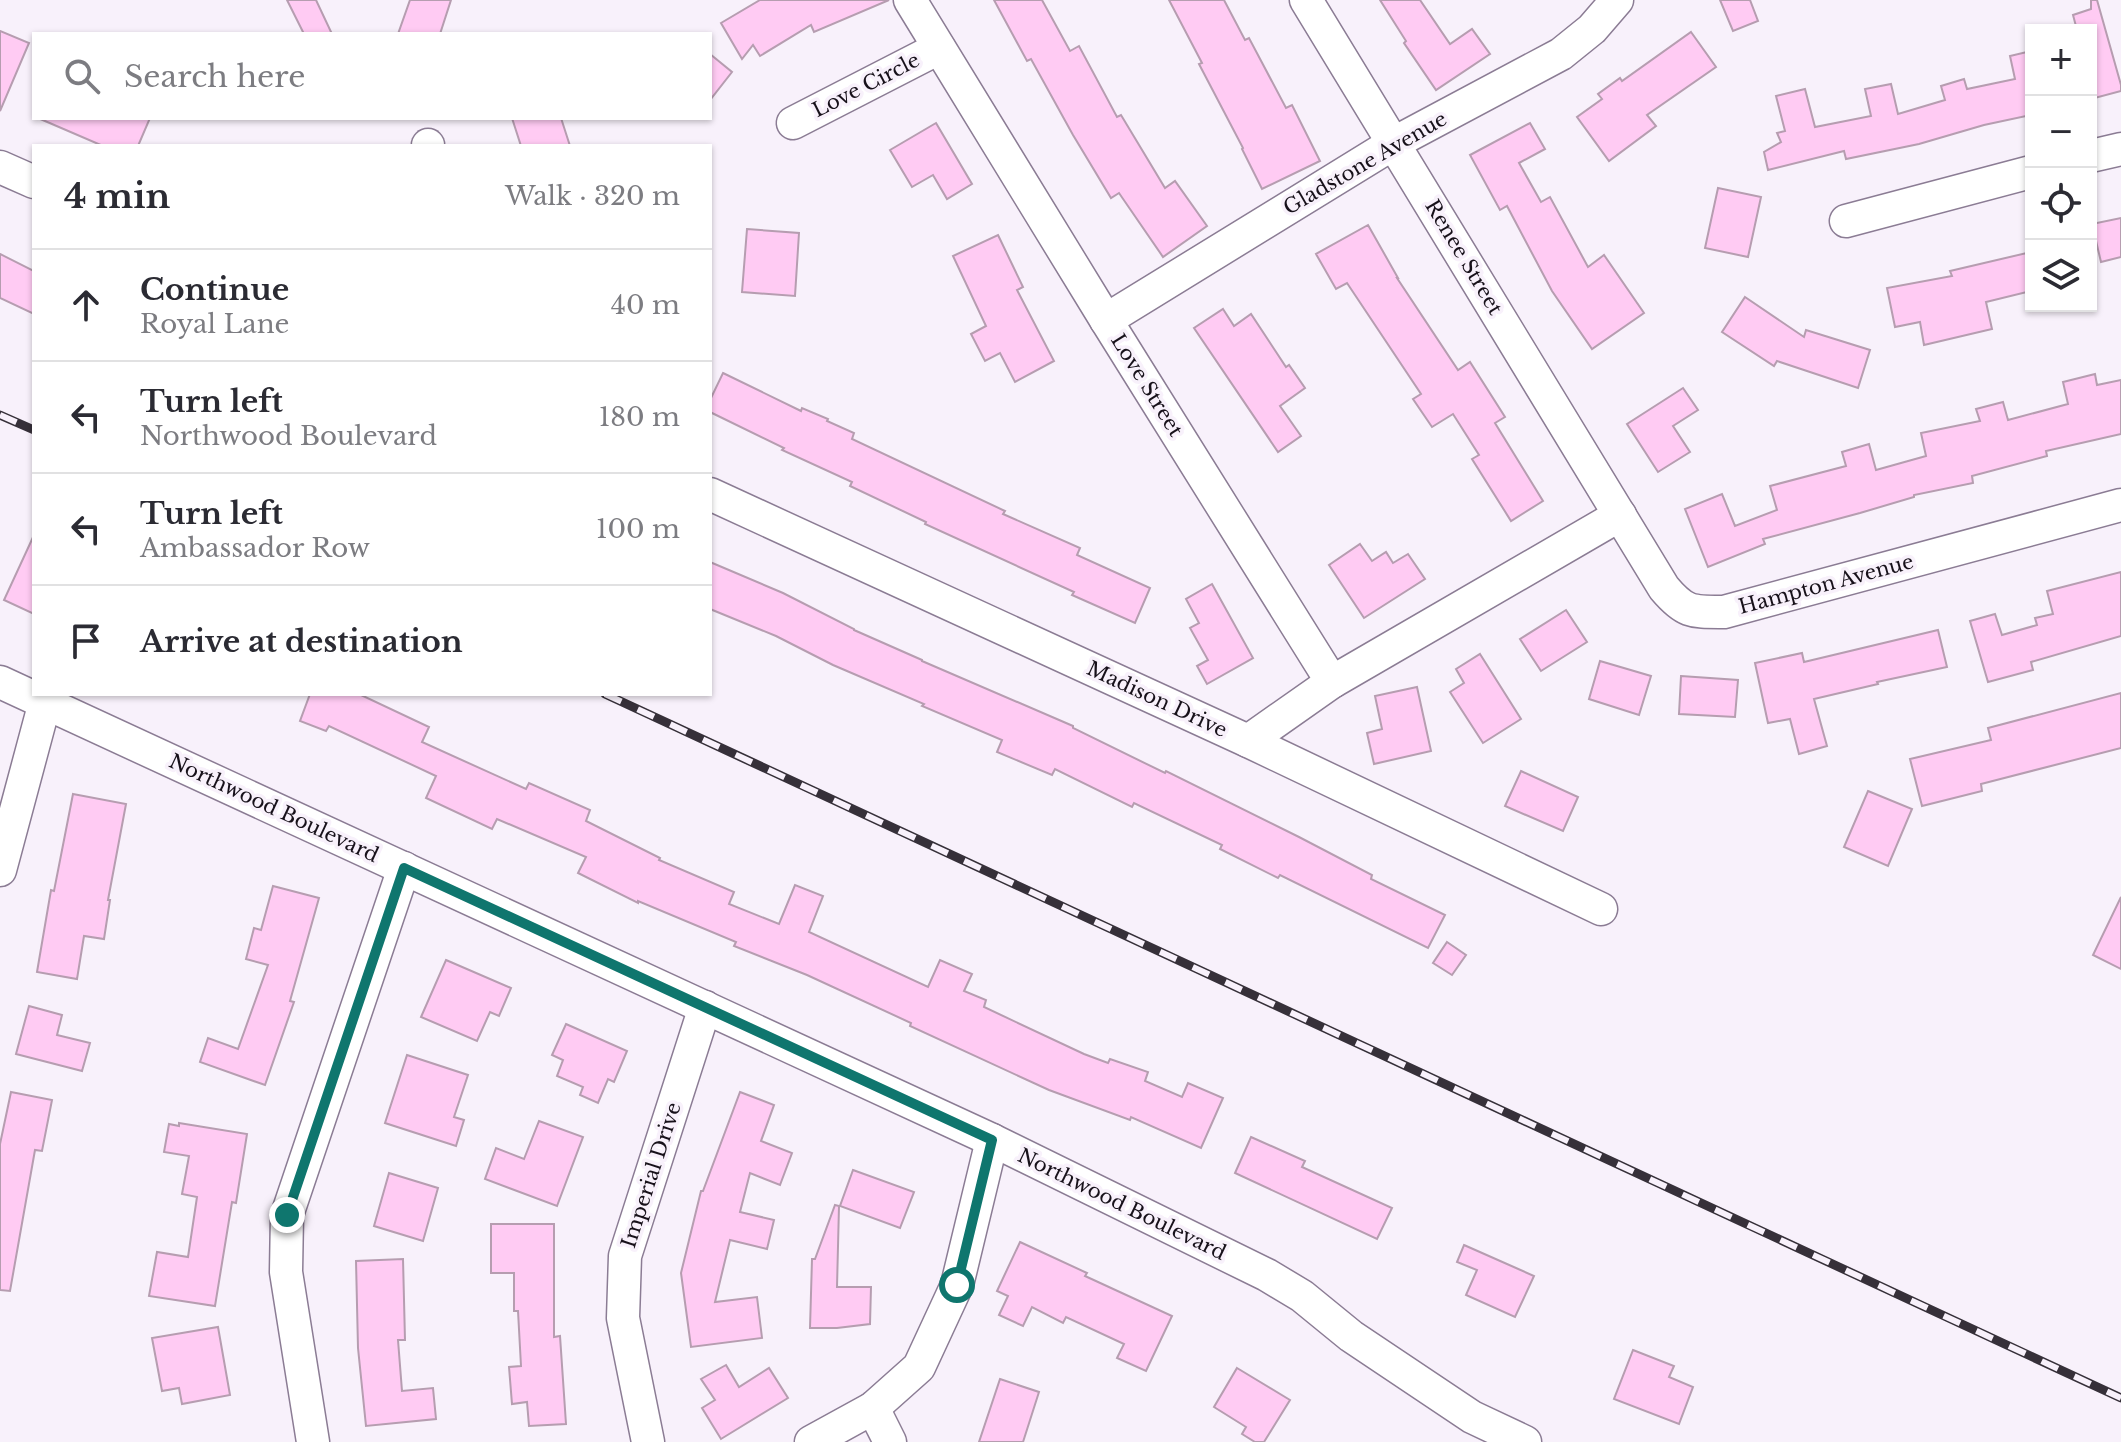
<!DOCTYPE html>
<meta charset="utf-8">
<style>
:root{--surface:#fff;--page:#f2f2f3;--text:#2b2b33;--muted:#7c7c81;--line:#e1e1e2}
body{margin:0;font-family:"Libre Baskerville",serif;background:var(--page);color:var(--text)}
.controls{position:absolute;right:24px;top:24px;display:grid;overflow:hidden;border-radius:0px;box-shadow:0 2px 6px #0004}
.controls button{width:72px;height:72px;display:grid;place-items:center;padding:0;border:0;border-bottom:2px solid var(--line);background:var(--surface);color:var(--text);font:40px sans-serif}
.stop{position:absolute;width:24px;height:24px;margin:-18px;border:6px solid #0f766e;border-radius:50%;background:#fff}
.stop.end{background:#0f766e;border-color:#fff;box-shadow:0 2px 8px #0008}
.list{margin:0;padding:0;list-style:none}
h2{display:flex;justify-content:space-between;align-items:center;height:104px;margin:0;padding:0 32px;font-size:34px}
h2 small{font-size:26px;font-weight:400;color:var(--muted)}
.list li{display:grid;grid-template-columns:52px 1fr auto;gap:24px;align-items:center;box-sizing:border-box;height:112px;padding:0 32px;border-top:2px solid var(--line)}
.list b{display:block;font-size:30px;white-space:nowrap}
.list p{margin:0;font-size:26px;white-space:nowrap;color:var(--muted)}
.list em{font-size:26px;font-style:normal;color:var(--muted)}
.icon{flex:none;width:44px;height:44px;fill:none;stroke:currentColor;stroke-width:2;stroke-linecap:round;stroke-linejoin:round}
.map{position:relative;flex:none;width:2121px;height:1442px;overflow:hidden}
.search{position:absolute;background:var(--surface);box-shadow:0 2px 6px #0004;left:32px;top:32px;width:680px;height:88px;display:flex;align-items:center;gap:20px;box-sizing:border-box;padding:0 28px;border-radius:0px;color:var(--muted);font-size:30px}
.panel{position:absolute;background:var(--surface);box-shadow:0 2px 6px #0004;left:32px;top:144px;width:680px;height:552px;border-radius:0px}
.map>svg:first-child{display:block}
.building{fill:#ffcbf3;stroke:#b69db0;stroke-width:2}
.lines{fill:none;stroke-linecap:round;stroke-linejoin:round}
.minor-casing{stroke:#8b7c94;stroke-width:35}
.minor{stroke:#fff;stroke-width:32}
.rail-casing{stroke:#363039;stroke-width:9}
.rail{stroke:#f8f1fb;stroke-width:6;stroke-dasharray:18;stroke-linecap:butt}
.route{stroke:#0f766e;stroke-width:10}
.labels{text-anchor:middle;stroke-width:7;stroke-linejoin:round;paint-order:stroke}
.street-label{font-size:20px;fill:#17111a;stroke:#f8f1fb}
</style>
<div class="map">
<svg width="2121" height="1442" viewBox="0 0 2121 1442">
<rect width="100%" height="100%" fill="#f8f1fb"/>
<g class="building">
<polygon points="287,0 316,0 332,34 304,34"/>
<polygon points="410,0 451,0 440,34 398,34"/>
<polygon points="760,0 889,0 814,32 811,25 760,56 753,45 742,59 721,23"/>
<polygon points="994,0 1042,0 1070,51 1079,46 1117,117 1121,115 1165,188 1175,181 1207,226 1163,257 1119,193 1111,198 1073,135 1031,59 1027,61"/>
<polygon points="1169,0 1224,0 1245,40 1249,38 1286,108 1292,105 1320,161 1262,189 1242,149 1243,148 1199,64 1202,63"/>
<polygon points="1380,0 1420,0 1450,44 1472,29 1490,54 1436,90 1404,43 1406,41"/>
<polygon points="1720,0 1750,0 1758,21 1733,31"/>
<polygon points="2091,0 2097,0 2121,85 2121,91 2091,99 2091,30 2077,30 2073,15 2091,9"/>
<polygon points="0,31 29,43 0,111"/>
<polygon points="1691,32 1716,67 1647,115 1656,126 1609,161 1577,117 1602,99 1598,94 1620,78 1622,81"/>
<polygon points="2031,51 2031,115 1984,125 1919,144 1846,159 1844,151 1768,170 1764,152 1781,142 1777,133 1785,131 1776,96 1805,89 1815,127 1871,116 1865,89 1891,84 1898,114 1945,100 1941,86 1964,79 1967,89 2015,79 2010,56"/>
<polygon points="710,54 732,72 710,100"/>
<polygon points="38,118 150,118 138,146 103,146"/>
<polygon points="512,118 561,118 570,146 521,146"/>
<polygon points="936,123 972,184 947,199 933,175 912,187 890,150"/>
<polygon points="1530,123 1545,149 1519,163 1541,202 1550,197 1588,267 1604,255 1644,313 1592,349 1552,291 1507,206 1500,210 1470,155"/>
<polygon points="1718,188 1761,197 1748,257 1705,248"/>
<polygon points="2121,218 2121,257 2101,262 2092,224"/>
<polygon points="1368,225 1398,278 1397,278 1458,370 1470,362 1505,417 1495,423 1543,501 1511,521 1472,459 1479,455 1453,414 1432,427 1413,399 1421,394 1347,283 1336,289 1316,254"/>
<polygon points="747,229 799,233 795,296 742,292"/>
<polygon points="998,235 1023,287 1017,290 1054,361 1015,382 1000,353 985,361 971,334 986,326 953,256"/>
<polygon points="2031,252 2031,291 1986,302 1992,329 1924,345 1920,322 1895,327 1887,288 1952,276 1950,271"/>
<polygon points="0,254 34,271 34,314 0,298"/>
<polygon points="1745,297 1804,337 1806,330 1870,350 1858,388 1777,361 1774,366 1722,332"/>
<polygon points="1223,309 1234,326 1251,314 1286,367 1289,365 1305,388 1280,406 1301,436 1278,452 1194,328"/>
<polygon points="723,373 801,411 802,408 828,419 827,421 854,433 852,439 1005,511 1003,514 1080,548 1077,555 1150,588 1135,623 1072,595 1074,592 925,524 926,522 850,486 852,482 782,450 784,448 710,412 710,400"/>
<polygon points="2095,374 2097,385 2121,380 2121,434 2046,451 2047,456 1972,476 1973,483 1914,495 1914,497 1860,513 1763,539 1765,544 1708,567 1685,509 1722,494 1735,526 1777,510 1770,486 1846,466 1842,452 1869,444 1876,470 1926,456 1921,433 1980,421 1976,409 2003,402 2008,420 2068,404 2063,382"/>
<polygon points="1683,388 1698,410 1673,426 1690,452 1658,472 1627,424"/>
<polygon points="34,535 34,614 4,600"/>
<polygon points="1360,544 1372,561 1386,552 1393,563 1408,554 1425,579 1364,618 1329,565"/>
<polygon points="710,562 783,593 854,629 854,630 922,660 922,661 1073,726 1073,728 1165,773 1166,771 1299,837 1372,875 1371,879 1445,915 1428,948 1280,875 1278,878 1220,849 1222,845 1134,803 1132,807 1055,769 1052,775 997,752 1002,740 922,706 924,704 833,665 776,636 710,609"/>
<polygon points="2121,572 2121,636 2031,662 2033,670 1988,682 1970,621 1995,614 2002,635 2037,625 2035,618 2053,614 2047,591"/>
<polygon points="1212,584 1253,658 1207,684 1197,666 1208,660 1190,628 1199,623 1186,599"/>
<polygon points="1566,610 1587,642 1541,671 1520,639"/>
<polygon points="1938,630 1947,667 1877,682 1878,684 1814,699 1827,746 1799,754 1790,719 1768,723 1755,663 1802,653 1804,662"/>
<polygon points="1480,654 1521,719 1483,743 1450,692 1464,683 1456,669"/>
<polygon points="1600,661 1651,676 1639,715 1589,699"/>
<polygon points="1681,676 1738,680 1735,717 1679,714"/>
<polygon points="1417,687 1431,751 1374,764 1367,733 1382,729 1375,696"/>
<polygon points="2121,693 2121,748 1981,784 1982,791 1922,806 1910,759 1991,740 1988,728"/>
<polygon points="310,694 359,694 429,727 422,742 526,789 529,783 590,810 586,821 660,858 659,860 734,892 729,904 779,924 795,885 823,896 809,932 928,987 940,960 972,974 964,991 986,1000 984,1007 1084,1054 1108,1063 1110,1059 1148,1072 1145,1081 1182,1097 1188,1083 1223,1098 1201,1148 1131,1117 1130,1120 1049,1090 910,1026 911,1023 807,975 734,946 736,942 638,901 638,903 578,873 586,857 497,819 492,829 426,798 436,776 329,726 326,731 300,721"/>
<polygon points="1521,771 1578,797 1563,831 1505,806"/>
<polygon points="1868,791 1912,809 1888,866 1844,847"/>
<polygon points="73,794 126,804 108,900 110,900 104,939 84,936 77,979 37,972 51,890 54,891"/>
<polygon points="273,886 319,898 290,1001 294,1002 265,1085 200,1062 208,1038 238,1049 268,965 246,959 254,928 261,930"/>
<polygon points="2121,897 2121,969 2093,955"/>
<polygon points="1447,942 1466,955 1452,975 1433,963"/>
<polygon points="446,960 511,988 499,1016 490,1012 477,1041 421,1017"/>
<polygon points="29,1006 62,1015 57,1035 90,1043 82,1071 16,1054"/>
<polygon points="566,1024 627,1051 614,1082 608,1079 598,1103 580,1095 583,1087 557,1076 563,1060 552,1055"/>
<polygon points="407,1055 468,1075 454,1117 464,1120 456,1146 385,1123"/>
<polygon points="11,1092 52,1100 42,1151 35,1150 10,1291 0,1290 0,1144"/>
<polygon points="740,1092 774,1105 761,1141 792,1153 780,1185 750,1173 740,1212 774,1220 767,1249 730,1240 715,1302 757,1297 762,1338 691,1347 681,1273 701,1191 703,1191"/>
<polygon points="539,1121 583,1137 557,1206 485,1179 496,1148 524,1159"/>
<polygon points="179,1123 247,1134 236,1203 232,1202 215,1306 149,1296 157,1252 188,1257 197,1197 182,1194 189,1156 164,1152 169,1124 179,1126"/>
<polygon points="1251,1137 1305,1161 1302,1167 1392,1208 1377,1239 1235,1173"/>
<polygon points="853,1170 914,1192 900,1228 840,1206"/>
<polygon points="389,1173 438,1188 423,1241 374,1226"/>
<polygon points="835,1205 839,1206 837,1287 871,1287 870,1324 837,1328 810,1328 812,1259 815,1259"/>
<polygon points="491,1224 554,1224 554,1337 560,1336 566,1424 529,1426 527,1402 512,1404 509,1367 521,1366 518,1311 514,1311 514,1273 491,1273"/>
<polygon points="1020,1242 1087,1273 1085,1276 1172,1316 1146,1371 1117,1358 1124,1344 1066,1317 1063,1323 1032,1307 1023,1326 999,1315 1008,1296 997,1291"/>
<polygon points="1464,1245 1534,1276 1515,1317 1466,1295 1477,1270 1457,1262"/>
<polygon points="403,1259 405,1340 398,1340 402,1391 433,1388 436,1419 366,1426 358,1348 356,1261"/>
<polygon points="218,1327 230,1395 182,1404 179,1388 162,1391 152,1338"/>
<polygon points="1633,1350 1674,1366 1669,1377 1693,1387 1679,1424 1614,1399"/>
<polygon points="726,1365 739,1387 769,1368 788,1398 721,1439 702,1408 715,1400 701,1379"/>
<polygon points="1237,1368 1290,1400 1264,1442 1255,1442 1242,1434 1246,1427 1214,1407"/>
<polygon points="1000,1379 1039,1392 1023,1442 979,1442"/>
</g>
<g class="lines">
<g class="minor-casing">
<g id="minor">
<polyline points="910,0 1106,320 1332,682"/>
<path d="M 1306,0 L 1664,588 C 1685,613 1692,612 1724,612 L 2121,505"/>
<polyline points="793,123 939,48"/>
<polyline points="428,146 428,145"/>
<polyline points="2091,156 2121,149"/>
<polyline points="0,167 34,182"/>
<polyline points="1846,221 2031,172"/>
<polyline points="1106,320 1394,143 1561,54 1592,29 1617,0"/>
<polyline points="710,494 1248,741 1601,909"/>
<polyline points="0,682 992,1140 1267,1275 1302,1296 1351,1336 1472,1417 1525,1442"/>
<polyline points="1248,741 1332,682 1620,515"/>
<polyline points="0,870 45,702"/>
<polyline points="873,1408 890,1442"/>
<polyline points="313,1442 286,1272 287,1215 404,868"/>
<polyline points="648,1442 623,1318 625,1256 705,1007"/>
<polyline points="811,1442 873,1408 919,1367 957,1285 992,1140"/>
</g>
</g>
<use href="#minor" class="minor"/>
<g class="rail-casing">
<g id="rail">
<polyline points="0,415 34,430"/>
<polyline points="605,694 2121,1398"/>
</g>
</g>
<use href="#rail" class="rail"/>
</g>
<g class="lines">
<polyline class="route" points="287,1215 404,868 992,1140 957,1285"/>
</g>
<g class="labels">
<g class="street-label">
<text transform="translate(866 85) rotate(-27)" y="7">Love Circle</text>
<text transform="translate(1365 163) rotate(-30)" y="7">Gladstone Avenue</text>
<text transform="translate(1464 257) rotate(59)" y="7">Renee Street</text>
<text transform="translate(1147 385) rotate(58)" y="7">Love Street</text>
<text transform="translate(1826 584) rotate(-15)" y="7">Hampton Avenue</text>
<text transform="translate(1157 699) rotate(25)" y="7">Madison Drive</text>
<text transform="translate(274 808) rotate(25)" y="7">Northwood Boulevard</text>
<text transform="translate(651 1175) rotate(-72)" y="7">Imperial Drive</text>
<text transform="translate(1122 1204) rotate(26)" y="7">Northwood Boulevard</text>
</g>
</g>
</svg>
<div class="controls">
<button>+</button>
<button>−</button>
<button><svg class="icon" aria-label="locate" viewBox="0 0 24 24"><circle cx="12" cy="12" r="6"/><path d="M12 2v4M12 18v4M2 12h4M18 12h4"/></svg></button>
<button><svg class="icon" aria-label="layers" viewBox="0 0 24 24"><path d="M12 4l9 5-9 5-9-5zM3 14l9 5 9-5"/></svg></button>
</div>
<div class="stop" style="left:957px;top:1285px"></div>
<div class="stop end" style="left:287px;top:1215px"></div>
<div class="search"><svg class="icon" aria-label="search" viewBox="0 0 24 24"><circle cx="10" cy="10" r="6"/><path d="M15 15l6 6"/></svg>Search here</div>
<section class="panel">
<h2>4 min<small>Walk · 320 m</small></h2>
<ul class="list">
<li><svg class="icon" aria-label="ahead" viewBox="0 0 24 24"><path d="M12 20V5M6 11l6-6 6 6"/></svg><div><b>Continue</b><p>Royal Lane</p></div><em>40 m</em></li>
<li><svg class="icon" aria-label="left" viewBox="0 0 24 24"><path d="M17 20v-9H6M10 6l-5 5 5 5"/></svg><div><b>Turn left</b><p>Northwood Boulevard</p></div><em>180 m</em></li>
<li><svg class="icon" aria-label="left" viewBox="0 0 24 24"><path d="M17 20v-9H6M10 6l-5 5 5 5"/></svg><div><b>Turn left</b><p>Ambassador Row</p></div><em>100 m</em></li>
<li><svg class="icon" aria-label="arrive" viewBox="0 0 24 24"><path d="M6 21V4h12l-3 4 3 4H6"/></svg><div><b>Arrive at destination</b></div></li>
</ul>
</section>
</div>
